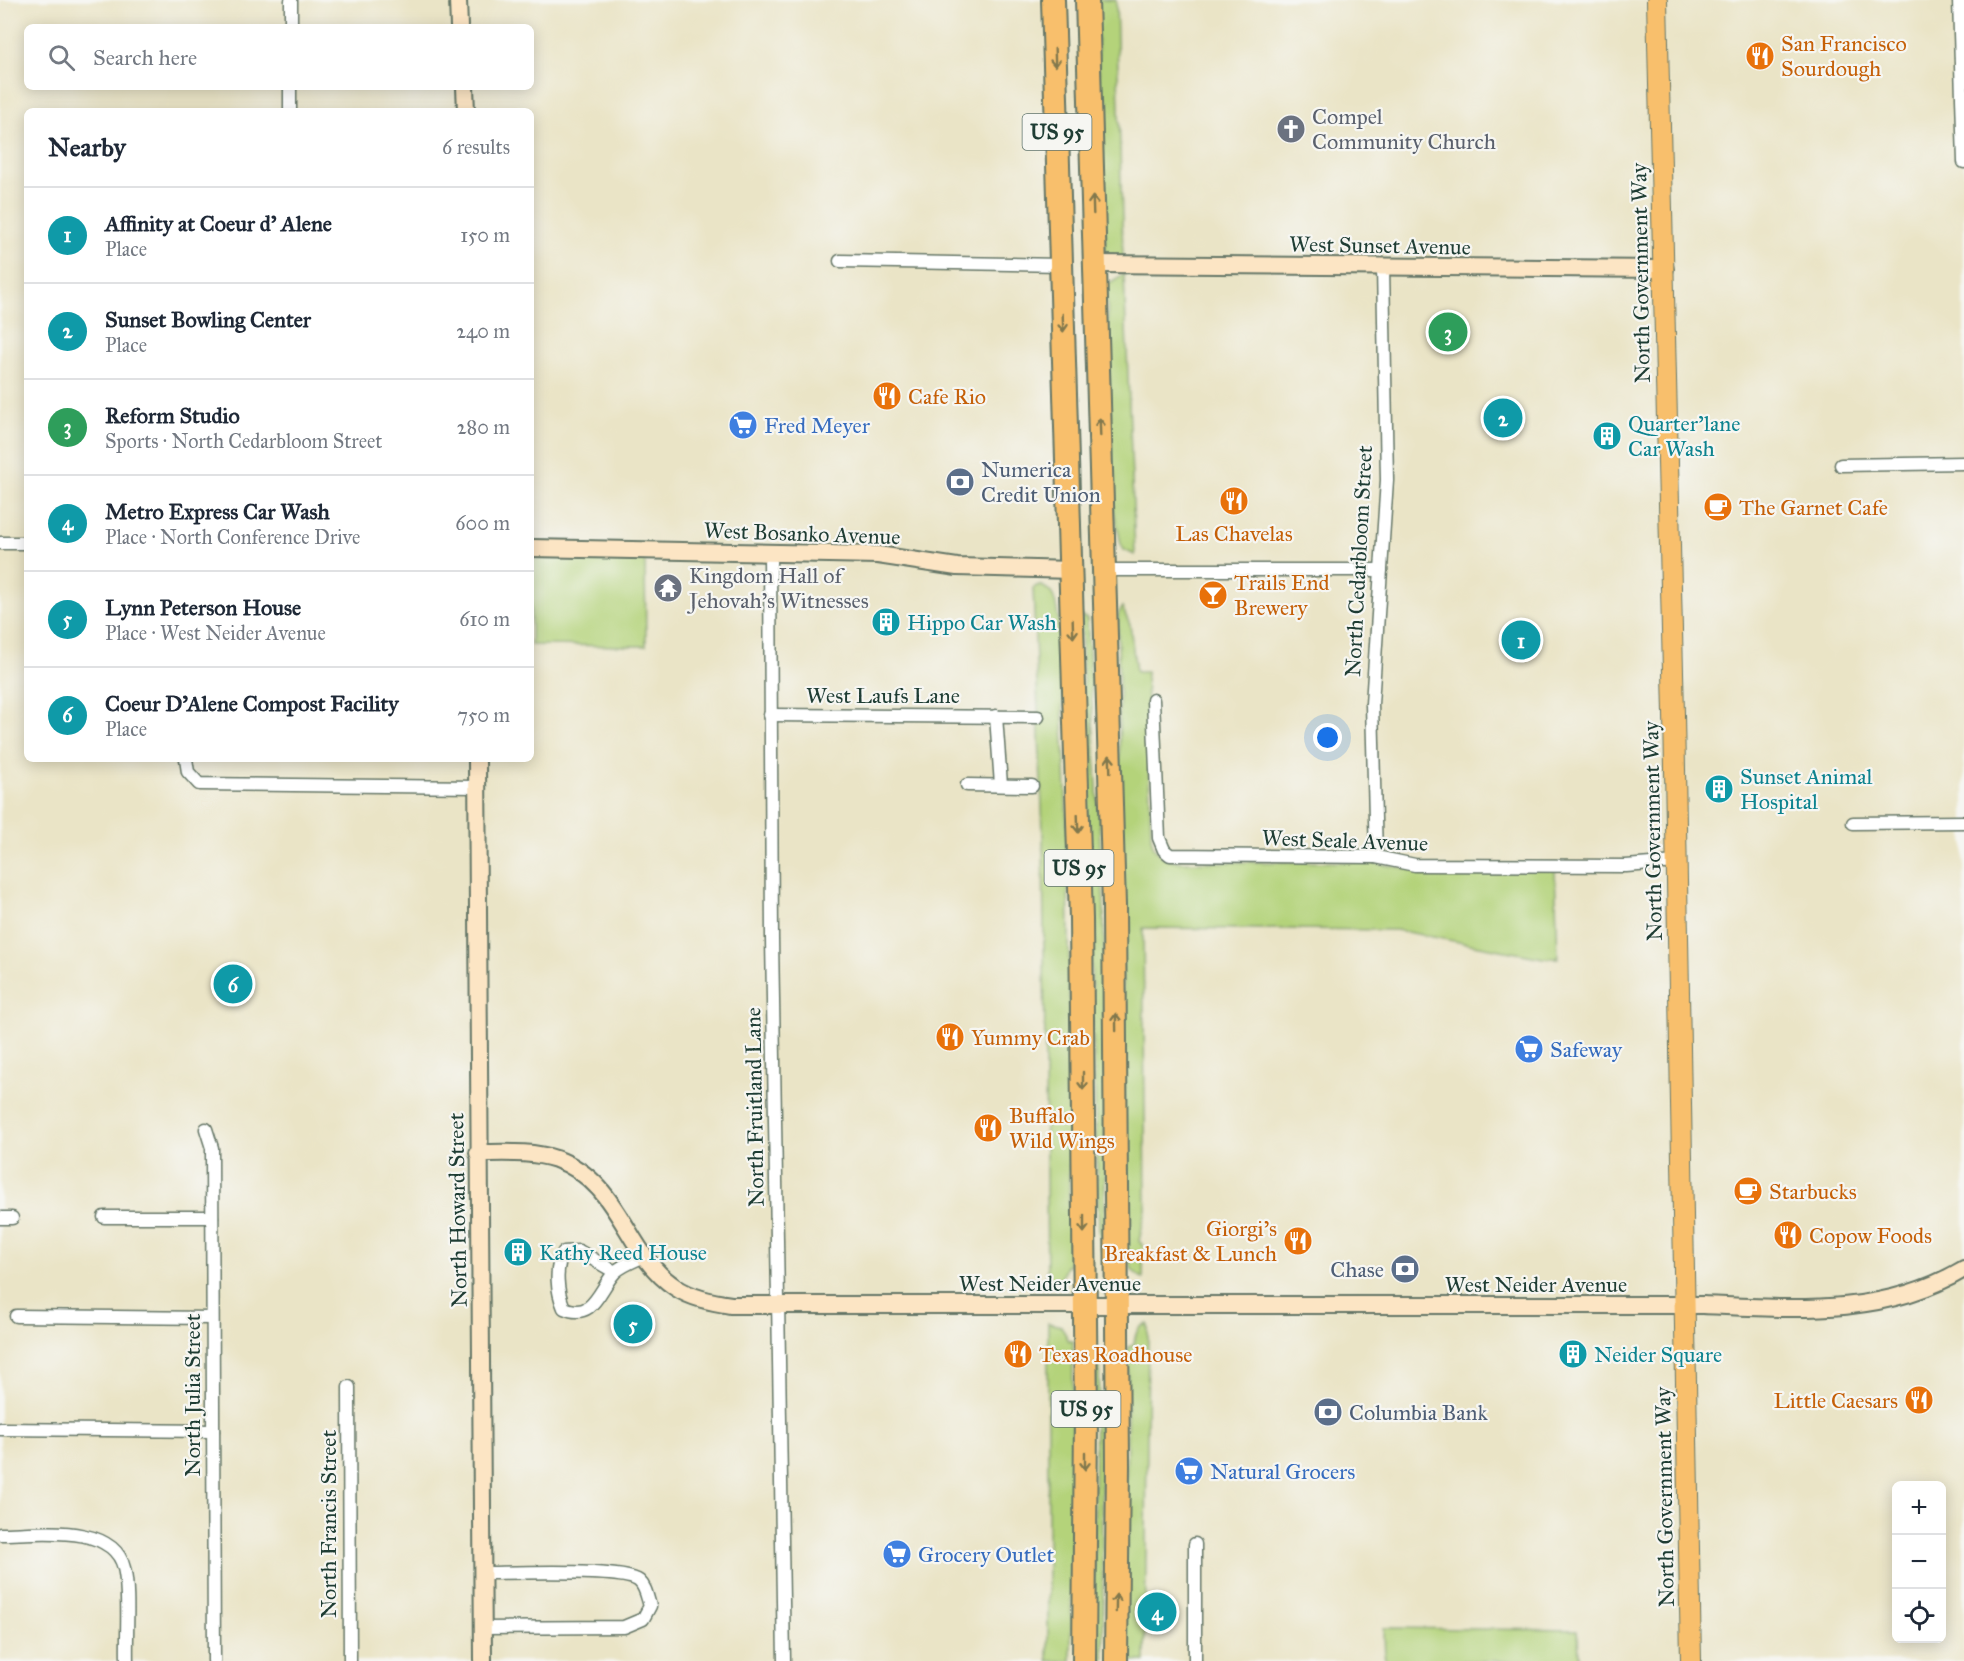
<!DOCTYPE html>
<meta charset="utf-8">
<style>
:root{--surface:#fff;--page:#f6f6f7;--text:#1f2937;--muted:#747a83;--line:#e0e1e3;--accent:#0f766e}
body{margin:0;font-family:"IM FELL Great Primer",serif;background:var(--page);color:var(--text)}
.controls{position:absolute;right:18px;bottom:18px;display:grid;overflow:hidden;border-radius:9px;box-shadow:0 3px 15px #0003}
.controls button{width:54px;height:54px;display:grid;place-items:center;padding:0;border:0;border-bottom:2px solid var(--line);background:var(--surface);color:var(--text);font:30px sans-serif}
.you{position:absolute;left:1328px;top:738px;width:21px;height:21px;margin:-15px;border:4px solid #fff;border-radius:50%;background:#1a73e8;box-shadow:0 0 0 9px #1a73e833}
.badge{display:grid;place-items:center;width:39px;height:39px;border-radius:50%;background:var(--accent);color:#fff;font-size:20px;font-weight:700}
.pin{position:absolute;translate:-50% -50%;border:3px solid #fff;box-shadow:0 2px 6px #0006}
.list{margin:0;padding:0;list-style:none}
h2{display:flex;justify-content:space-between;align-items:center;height:78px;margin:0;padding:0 24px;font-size:26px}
h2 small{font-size:20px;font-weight:400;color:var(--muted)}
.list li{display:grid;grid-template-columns:39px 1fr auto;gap:18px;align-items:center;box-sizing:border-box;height:96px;padding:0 24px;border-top:2px solid var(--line)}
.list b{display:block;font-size:22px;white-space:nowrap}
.list p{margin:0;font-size:20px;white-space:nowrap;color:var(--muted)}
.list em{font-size:20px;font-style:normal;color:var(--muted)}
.icon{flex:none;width:33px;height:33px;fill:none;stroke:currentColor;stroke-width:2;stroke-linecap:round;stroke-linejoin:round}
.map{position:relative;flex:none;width:1964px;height:1661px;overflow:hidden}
.search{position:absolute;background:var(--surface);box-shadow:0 3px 15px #0003;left:24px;top:24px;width:510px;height:66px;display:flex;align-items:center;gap:15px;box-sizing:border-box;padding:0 21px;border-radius:9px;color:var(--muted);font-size:22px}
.panel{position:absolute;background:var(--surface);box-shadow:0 3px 15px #0003;left:24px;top:108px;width:510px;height:654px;border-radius:9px}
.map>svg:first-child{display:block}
.green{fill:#b4d37a;stroke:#6a8857;stroke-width:1.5}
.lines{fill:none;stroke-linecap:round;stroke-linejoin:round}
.street-casing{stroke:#667767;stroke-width:15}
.secondary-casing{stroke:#667767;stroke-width:20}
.primary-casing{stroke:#667767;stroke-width:22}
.highway-casing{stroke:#667767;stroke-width:26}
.street{stroke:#fff;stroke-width:12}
.secondary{stroke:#fce5c4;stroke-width:16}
.primary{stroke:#f8bf6c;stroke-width:20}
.highway{stroke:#f8bf6c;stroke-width:22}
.oneway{stroke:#81784d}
.labels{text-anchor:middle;stroke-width:4.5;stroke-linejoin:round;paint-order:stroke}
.shield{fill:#f6f6f2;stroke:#60746d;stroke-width:1.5}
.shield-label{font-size:21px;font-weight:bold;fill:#1f3d34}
.food-label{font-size:22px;fill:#c56008;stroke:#f6f6f2;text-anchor:start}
.worship-label{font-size:22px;fill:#5b616d;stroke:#f6f6f2;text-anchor:start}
.street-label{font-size:22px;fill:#1f3d34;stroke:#f6f6f2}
.culture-label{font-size:22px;fill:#0d838f;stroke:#f6f6f2;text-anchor:start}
.shop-label{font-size:22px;fill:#366cbe;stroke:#f6f6f2;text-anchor:start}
.service-label{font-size:22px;fill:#4e5e75;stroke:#f6f6f2;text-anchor:start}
</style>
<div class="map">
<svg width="1964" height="1661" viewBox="0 0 1964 1661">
<rect width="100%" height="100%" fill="#f6f6f2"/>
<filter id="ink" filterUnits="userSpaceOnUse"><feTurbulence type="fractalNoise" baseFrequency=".0167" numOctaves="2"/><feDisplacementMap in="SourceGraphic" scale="12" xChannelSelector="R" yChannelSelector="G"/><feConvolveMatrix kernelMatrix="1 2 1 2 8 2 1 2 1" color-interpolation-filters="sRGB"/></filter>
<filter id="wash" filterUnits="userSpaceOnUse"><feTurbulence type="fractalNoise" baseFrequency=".008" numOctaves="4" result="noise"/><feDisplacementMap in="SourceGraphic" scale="24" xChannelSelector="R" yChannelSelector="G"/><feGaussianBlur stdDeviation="1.35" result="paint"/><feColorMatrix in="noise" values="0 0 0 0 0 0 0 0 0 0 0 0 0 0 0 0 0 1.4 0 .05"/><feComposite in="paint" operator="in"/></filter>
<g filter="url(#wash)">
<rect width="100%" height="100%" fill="#eae4c6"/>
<g class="green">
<polygon points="1096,0 1116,0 1123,257 1110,257 1105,249"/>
<polygon points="1124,274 1135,555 1124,550 1121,544 1113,506 1107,294 1109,283"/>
<polygon points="531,558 645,559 646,646 531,645"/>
<path d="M 1039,585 C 1045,587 1050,590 1053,596 C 1063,619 1062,694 1063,722 C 1072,903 1069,1085 1069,1266 L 1066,1266 L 1061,1279 L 1047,1286 L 1043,833 L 1033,588 Z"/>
<path d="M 1122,607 L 1130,625 L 1136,672 L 1146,672 L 1151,837 C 1153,855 1165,859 1181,862 L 1364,862 L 1419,870 L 1555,869 L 1558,958 L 1543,958 L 1396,930 L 1143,928 L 1146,1210 L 1139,1241 L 1143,1246 L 1143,1279 L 1132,1270 L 1130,1262 L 1126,1262 L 1118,629 L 1118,615 Z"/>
<polygon points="1081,616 1087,619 1104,907 1105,1252 1100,1248 1098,1204"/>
<polygon points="1048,1323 1061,1326 1069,1341 1073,1341 1071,1661 1048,1661"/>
<path d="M 1148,1324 L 1145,1661 L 1124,1661 L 1128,1347 L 1134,1345 C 1135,1334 1137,1326 1148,1324 Z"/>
<polygon points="1095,1355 1099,1359 1104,1661 1094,1661"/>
<polygon points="1384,1628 1578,1630 1579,1661 1385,1661"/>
</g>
</g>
<g filter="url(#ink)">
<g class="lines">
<g class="street-casing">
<g id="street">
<polyline points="1959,0 1964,162"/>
<polyline points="291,27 291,0"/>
<polyline points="290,111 290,87"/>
<polyline points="840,261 1061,265"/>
<polyline points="1841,465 1964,463"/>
<polyline points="0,543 27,543"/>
<polyline points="770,552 772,939 784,1661"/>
<polyline points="1104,570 1381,570"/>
<polyline points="1153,700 1159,838 1164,850 1170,855 1376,857 1415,865 1626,866 1676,862"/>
<polyline points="770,715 1038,717"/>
<polyline points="996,716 1001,785"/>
<polyline points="186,759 188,772 199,784 477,787"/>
<polyline points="967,785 1032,786"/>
<polyline points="1853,823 1964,822"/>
<polyline points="1376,857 1372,704 1387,480 1383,267"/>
<polyline points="206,1129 212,1148 214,1661"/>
<polyline points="104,1217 212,1217"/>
<polyline points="0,1218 12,1218"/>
<path d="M 615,1272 L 579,1251 L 564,1252 C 554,1267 557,1292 564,1308 C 594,1321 599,1289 615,1272 C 622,1265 636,1260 644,1256"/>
<polyline points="16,1316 212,1318"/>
<polyline points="349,1387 350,1661"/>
<polyline points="0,1429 213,1431"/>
<path d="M 0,1534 C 36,1534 113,1522 124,1568 C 130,1592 126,1635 127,1661"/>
<polyline points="1195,1544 1195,1661"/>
<path d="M 483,1573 C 509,1573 624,1568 639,1581 C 646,1587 647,1597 650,1606 L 643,1619 L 624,1627 L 483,1628"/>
</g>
</g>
<g class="secondary-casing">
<g id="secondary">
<polyline points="458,0 459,27"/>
<polyline points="465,87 466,111"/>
<polyline points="1095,264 1665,269"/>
<polyline points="531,548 878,555 957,567 1071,570"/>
<polyline points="477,759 483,1661"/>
<path d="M 478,1153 C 504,1153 531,1151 556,1159 C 621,1182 625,1254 675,1287 C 691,1298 712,1302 731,1305 L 1703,1305 C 1793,1309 1884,1317 1964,1269"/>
</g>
</g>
<g class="primary-casing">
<polyline id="primary" points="1657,0 1674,714 1691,1661"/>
</g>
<g class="highway-casing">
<g id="highway">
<polyline points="1053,0 1081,919 1086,1417 1084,1661"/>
<polyline points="1087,0 1114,905 1118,1465 1116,1661"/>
</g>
</g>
<use href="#street" class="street"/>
<use href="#secondary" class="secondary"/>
<use href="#primary" class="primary"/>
<use href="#highway" class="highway"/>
</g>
<defs><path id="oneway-shaft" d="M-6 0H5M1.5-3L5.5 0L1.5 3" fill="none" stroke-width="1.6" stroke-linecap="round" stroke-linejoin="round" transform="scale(1.5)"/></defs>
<g class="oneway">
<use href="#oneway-shaft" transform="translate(1055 58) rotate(88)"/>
<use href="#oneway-shaft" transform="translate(1093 205) rotate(-92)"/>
<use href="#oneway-shaft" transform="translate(1063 323) rotate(88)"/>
<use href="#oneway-shaft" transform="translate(1100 427) rotate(-92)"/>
<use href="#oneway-shaft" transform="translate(1073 629) rotate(88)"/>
<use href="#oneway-shaft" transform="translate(1110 764) rotate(-92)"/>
<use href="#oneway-shaft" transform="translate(1078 824) rotate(88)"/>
<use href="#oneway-shaft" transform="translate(1116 1022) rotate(-91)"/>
<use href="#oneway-shaft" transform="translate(1083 1081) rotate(90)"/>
<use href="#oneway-shaft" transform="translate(1084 1224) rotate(90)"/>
<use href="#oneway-shaft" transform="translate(1085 1461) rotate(90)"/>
<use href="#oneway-shaft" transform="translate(1116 1603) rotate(-89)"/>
</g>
</g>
<defs>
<g id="restaurant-disc" transform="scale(1.5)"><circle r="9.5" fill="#e8710a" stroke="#f6f6f2"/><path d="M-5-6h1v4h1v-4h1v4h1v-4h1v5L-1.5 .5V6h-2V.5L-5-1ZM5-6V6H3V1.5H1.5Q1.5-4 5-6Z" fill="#fff"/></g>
<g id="church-disc" transform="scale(1.5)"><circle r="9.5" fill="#6b7280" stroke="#f6f6f2"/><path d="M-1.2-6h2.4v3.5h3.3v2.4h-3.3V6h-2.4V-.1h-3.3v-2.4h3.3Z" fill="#fff"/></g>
<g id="supermarket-disc" transform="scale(1.5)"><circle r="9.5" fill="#3f7fe0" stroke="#f6f6f2"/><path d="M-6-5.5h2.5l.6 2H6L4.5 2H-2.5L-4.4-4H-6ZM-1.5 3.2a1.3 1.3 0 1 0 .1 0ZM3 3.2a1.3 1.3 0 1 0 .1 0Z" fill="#fff"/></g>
<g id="building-disc" transform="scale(1.5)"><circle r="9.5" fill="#0f9aa8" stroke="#f6f6f2"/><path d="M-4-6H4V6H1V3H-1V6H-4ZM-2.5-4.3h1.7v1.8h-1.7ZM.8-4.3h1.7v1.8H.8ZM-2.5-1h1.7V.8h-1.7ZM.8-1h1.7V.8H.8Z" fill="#fff"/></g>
<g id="bank-disc" transform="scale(1.5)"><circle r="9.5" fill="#5c6f8a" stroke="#f6f6f2"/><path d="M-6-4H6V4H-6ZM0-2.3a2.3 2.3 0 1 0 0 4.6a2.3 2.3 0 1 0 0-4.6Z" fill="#fff"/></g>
<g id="cafe-disc" transform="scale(1.5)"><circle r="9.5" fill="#e8710a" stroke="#f6f6f2"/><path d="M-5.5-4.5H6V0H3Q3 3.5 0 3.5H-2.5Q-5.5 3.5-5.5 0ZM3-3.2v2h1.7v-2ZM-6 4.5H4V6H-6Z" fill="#fff"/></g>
<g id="temple-disc" transform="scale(1.5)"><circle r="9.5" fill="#6b7280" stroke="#f6f6f2"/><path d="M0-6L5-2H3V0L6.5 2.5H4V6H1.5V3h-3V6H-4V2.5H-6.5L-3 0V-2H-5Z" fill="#fff"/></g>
<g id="bar-disc" transform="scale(1.5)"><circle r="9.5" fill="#e8710a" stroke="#f6f6f2"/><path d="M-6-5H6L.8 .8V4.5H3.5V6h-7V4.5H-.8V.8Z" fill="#fff"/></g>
</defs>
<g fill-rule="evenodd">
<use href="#restaurant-disc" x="1760" y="56"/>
<use href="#church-disc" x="1291" y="129"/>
<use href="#restaurant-disc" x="887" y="396"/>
<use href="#supermarket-disc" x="743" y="425"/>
<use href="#building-disc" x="1607" y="436"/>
<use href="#bank-disc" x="960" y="482"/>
<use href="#restaurant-disc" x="1234" y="501"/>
<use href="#cafe-disc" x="1718" y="507"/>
<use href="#temple-disc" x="668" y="588"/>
<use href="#bar-disc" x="1213" y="595"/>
<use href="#building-disc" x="886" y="622"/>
<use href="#building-disc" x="1719" y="789"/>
<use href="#restaurant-disc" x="950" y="1037"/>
<use href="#supermarket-disc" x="1529" y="1049"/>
<use href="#restaurant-disc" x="988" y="1128"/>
<use href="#cafe-disc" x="1748" y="1191"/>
<use href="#restaurant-disc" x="1788" y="1235"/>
<use href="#restaurant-disc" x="1298" y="1241"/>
<use href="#building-disc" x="518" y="1252"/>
<use href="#bank-disc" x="1405" y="1269"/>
<use href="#restaurant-disc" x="1018" y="1354"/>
<use href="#building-disc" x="1573" y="1354"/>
<use href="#restaurant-disc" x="1919" y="1400"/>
<use href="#bank-disc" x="1328" y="1412"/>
<use href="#supermarket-disc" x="1189" y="1471"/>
<use href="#supermarket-disc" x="897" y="1554"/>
</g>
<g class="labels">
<g class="shield">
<rect x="1022.5" y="114" width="69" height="36" rx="4.5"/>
<rect x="1044.5" y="850" width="69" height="36" rx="4.5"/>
<rect x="1051.5" y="1391" width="69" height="36" rx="4.5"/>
</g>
<g class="shield-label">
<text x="1057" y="139">US 95</text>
<text x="1079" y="875">US 95</text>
<text x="1086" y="1416">US 95</text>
</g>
<g class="food-label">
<text x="1781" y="51">San Francisco<tspan x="1781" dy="25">Sourdough</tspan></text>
<text x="908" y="404">Cafe Rio</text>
<text x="1739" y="515">The Garnet Cafe</text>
<text x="1234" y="541" text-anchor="middle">Las Chavelas</text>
<text x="1234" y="590">Trails End<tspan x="1234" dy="25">Brewery</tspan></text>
<text x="971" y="1045">Yummy Crab</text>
<text x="1009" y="1123">Buffalo<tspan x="1009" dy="25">Wild Wings</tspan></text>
<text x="1769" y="1199">Starbucks</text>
<text x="1277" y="1236" text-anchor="end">Giorgi's<tspan x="1277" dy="25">Breakfast &amp; Lunch</tspan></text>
<text x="1809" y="1243">Copow Foods</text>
<text x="1039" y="1362">Texas Roadhouse</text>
<text x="1898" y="1408" text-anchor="end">Little Caesars</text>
</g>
<g class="worship-label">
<text x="1312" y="124">Compel<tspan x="1312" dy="25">Community Church</tspan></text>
<text x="689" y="583">Kingdom Hall of<tspan x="689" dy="25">Jehovah's Witnesses</tspan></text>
</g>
<g class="street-label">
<text transform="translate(1380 245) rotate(1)" y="8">West Sunset Avenue</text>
<text transform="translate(1640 273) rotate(-91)" y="8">North Government Way</text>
<text transform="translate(802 533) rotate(2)" y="8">West Bosanko Avenue</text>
<text transform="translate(1358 561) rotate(-87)" y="8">North Cedarbloom Street</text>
<text x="883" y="703">West Laufs Lane</text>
<text transform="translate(1652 831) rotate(-91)" y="8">North Government Way</text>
<text transform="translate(1345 840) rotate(2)" y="8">West Seale Avenue</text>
<text transform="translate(754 1107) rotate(-91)" y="8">North Fruitland Lane</text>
<text transform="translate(457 1210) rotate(-91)" y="8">North Howard Street</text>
<text x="1050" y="1291">West Neider Avenue</text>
<text x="1536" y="1292">West Neider Avenue</text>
<text transform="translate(192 1395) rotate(-90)" y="8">North Julia Street</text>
<text transform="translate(1664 1497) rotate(-91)" y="8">North Government Way</text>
<text transform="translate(328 1524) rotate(-90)" y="8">North Francis Street</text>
</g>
<g class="culture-label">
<text x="1628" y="431">Quarter'lane<tspan x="1628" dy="25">Car Wash</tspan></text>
<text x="907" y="630">Hippo Car Wash</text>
<text x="1740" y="784">Sunset Animal<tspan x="1740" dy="25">Hospital</tspan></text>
<text x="539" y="1260">Kathy Reed House</text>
<text x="1594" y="1362">Neider Square</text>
</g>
<g class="shop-label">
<text x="764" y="433">Fred Meyer</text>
<text x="1550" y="1057">Safeway</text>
<text x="1210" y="1479">Natural Grocers</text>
<text x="918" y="1562">Grocery Outlet</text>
</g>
<g class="service-label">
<text x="981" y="477">Numerica<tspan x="981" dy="25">Credit Union</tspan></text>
<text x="1384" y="1277" text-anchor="end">Chase</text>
<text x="1349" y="1420">Columbia Bank</text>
</g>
</g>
</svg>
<div class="controls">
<button>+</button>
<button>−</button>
<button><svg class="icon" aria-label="locate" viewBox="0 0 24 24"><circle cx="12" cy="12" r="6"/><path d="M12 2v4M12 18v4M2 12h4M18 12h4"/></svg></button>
</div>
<div class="you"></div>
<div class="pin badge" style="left:1521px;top:640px;background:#0f9aa8">1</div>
<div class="pin badge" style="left:1503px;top:418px;background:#0f9aa8">2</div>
<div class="pin badge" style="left:1448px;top:332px;background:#2e9e5b">3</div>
<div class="pin badge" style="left:1157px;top:1612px;background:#0f9aa8">4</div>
<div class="pin badge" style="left:633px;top:1324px;background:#0f9aa8">5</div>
<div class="pin badge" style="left:233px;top:984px;background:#0f9aa8">6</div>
<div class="search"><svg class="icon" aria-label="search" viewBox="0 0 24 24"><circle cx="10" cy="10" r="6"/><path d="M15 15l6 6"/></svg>Search here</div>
<section class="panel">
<h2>Nearby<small>6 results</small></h2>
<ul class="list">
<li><span class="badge" style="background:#0f9aa8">1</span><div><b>Affinity at Coeur d' Alene</b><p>Place</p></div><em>150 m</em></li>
<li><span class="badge" style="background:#0f9aa8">2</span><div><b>Sunset Bowling Center</b><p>Place</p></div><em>240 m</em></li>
<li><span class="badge" style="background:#2e9e5b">3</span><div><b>Reform Studio</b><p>Sports · North Cedarbloom Street</p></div><em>280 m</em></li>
<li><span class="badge" style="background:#0f9aa8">4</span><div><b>Metro Express Car Wash</b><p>Place · North Conference Drive</p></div><em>600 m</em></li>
<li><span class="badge" style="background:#0f9aa8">5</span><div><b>Lynn Peterson House</b><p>Place · West Neider Avenue</p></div><em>610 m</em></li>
<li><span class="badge" style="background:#0f9aa8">6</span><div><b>Coeur D'Alene Compost Facility</b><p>Place</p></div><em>750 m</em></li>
</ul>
</section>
</div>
